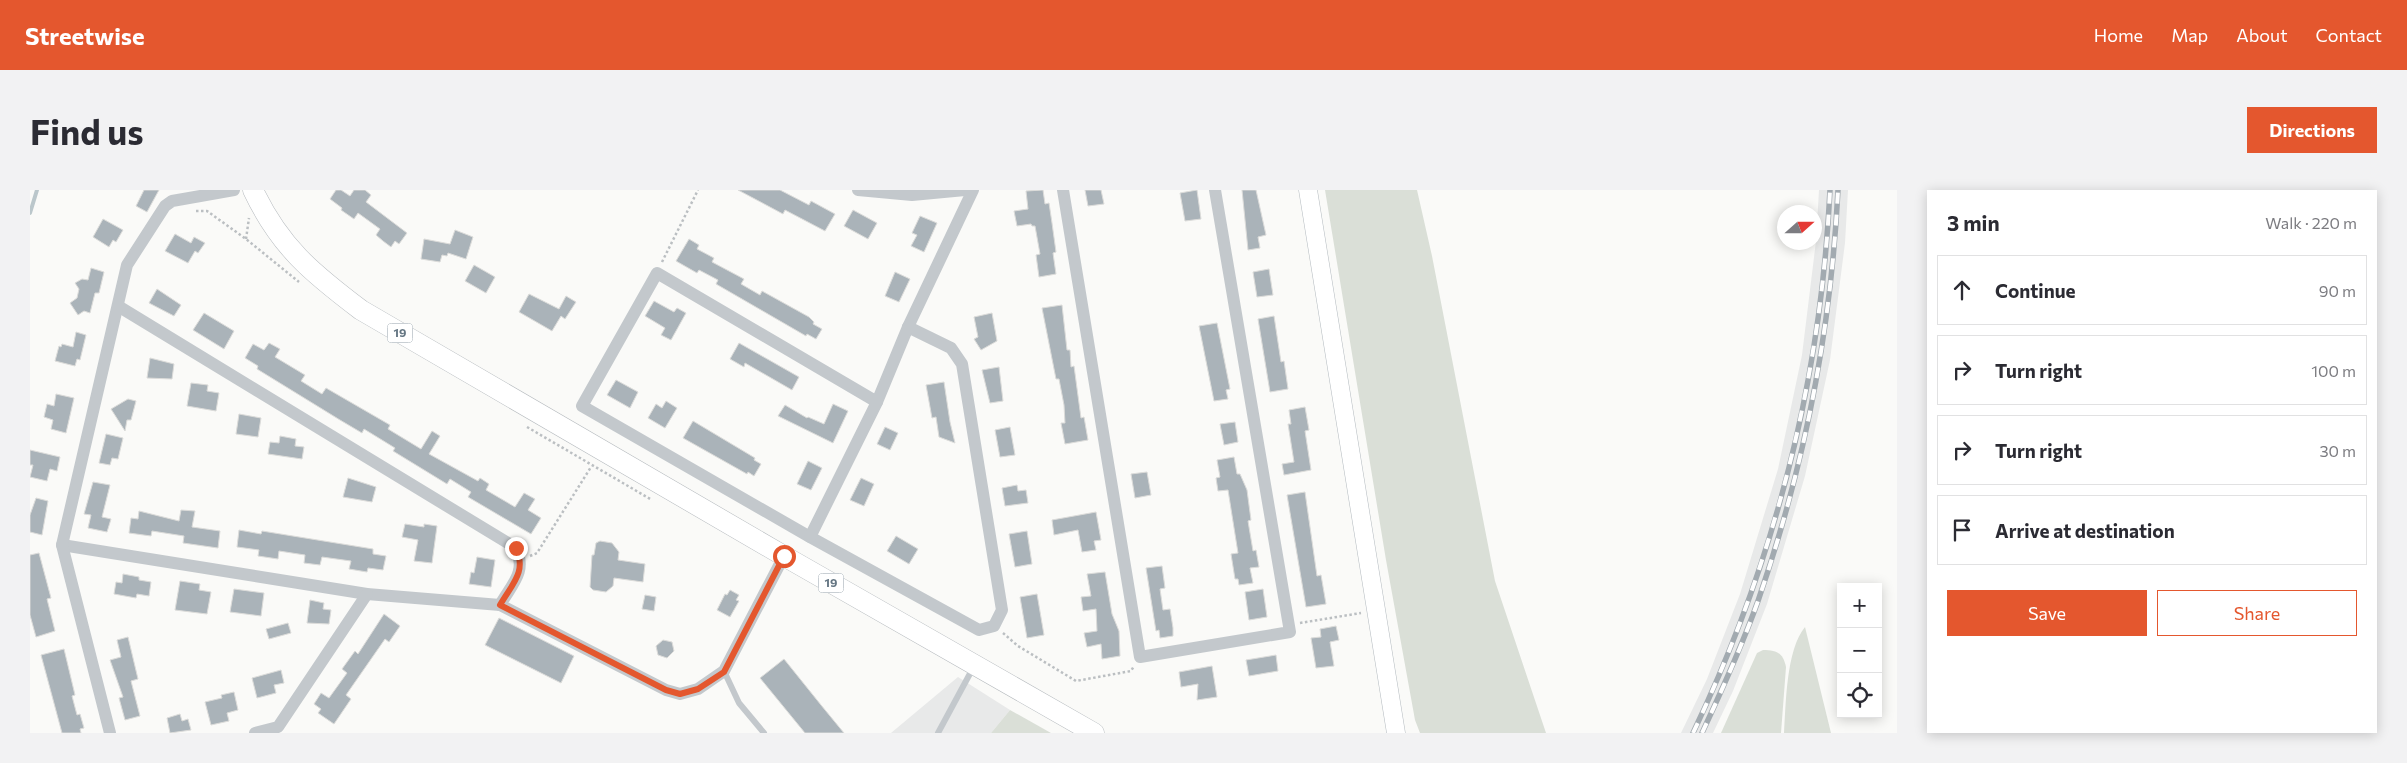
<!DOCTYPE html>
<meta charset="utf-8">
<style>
:root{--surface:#fff;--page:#f2f2f3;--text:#2b2b33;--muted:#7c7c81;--line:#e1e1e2;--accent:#e4572e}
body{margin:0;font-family:Commissioner,sans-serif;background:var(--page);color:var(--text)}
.controls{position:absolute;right:15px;bottom:15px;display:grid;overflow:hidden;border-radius:0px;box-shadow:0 2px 12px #0003}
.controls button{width:45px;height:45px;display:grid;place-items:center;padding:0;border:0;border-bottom:1px solid var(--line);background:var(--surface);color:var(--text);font:25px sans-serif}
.compass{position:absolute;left:1747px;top:15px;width:45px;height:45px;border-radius:50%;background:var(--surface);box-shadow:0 2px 12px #0003;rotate:69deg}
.stop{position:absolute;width:15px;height:15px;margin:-11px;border:4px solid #e4572e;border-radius:50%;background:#fff}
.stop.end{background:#e4572e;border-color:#fff;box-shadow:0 1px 5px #0008}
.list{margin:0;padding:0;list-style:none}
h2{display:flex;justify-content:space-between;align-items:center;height:65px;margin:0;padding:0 20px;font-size:21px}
h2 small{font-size:16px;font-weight:400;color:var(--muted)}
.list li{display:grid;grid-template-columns:32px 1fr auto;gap:15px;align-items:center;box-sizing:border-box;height:70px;margin:0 10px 10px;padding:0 10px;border:1px solid var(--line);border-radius:0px}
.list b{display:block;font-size:19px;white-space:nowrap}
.list em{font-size:16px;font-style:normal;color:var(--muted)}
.actions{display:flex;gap:10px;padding:15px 20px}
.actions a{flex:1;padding:11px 0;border:1px solid var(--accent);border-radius:0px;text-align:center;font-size:18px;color:var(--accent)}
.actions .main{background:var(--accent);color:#fff}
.icon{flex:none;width:28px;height:28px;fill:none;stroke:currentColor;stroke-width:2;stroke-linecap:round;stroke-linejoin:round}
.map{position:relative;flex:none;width:1867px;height:543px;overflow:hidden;border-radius:0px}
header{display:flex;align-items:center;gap:30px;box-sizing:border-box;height:70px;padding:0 25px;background:var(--accent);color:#fff}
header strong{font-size:24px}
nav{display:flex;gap:28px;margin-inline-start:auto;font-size:18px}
.intro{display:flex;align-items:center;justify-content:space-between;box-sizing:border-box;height:120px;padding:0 30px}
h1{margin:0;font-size:35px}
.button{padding:12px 22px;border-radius:0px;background:var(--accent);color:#fff;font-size:18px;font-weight:700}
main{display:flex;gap:30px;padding:0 30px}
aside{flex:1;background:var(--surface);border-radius:0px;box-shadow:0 2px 12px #0003}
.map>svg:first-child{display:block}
.built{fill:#e8e9e9}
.green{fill:#dadfd7}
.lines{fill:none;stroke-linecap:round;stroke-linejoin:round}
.stream{stroke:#bbc7cb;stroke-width:4}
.building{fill:#aab3b9;stroke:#dcdcda}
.secondary-casing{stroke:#b3babf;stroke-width:19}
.primary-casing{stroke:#b5babe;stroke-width:21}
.path{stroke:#bbbfc2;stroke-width:2.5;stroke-dasharray:2.5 2.5;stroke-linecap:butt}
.lane{stroke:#c3c8cc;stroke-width:6}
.street{stroke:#c3c8cc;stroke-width:12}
.secondary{stroke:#fff;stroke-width:18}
.primary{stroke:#fff;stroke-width:20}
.rail-casing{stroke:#a2aab0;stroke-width:5.5}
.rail{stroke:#fff;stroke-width:4;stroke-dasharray:11;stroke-linecap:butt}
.route{stroke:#e4572e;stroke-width:6}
.labels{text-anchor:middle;stroke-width:5;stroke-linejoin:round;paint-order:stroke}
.shield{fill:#fff;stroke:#939fa8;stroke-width:1}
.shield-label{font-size:12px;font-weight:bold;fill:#657683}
</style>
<header>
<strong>Streetwise</strong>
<nav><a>Home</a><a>Map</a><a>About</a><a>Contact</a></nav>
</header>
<div class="intro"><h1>Find us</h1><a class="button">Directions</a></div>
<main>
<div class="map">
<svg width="1867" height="543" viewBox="0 0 1867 543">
<rect width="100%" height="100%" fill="#fafaf8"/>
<g class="built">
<polygon points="1789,0 1818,0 1815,53 1800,170 1775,286 1737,414 1703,501 1683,543 1651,543 1677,489 1710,404 1748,279 1772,165 1786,51"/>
<polygon points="928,487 980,520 961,543 861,543"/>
</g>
<g class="green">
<polygon points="1295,0 1387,0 1402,66 1465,391 1516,543 1390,543 1385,530 1356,370"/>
<path d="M 1775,437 L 1801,543 L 1754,543 C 1756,514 1756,460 1775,437 Z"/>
<path d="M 1733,460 C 1747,460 1753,463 1756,477 L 1751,543 L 1691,543 L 1727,463 Z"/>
<polygon points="980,520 1021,543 961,543"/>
</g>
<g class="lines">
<polyline class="stream" points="0,23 7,0"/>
</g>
<g class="building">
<polygon points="114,0 129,0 117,22 106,16"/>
<polygon points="306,0 311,0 320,6 324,0 335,0 341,5 336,12 377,43 369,54 365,51 361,57 353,51 346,45 350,39 328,23 324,29 311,20 312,18 300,9"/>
<polygon points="708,0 750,0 779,15 781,11 805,24 795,41 755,20 753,24"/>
<polygon points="1013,0 1015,14 1019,13 1022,33 1026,62 1023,63 1026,84 1009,87 1006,65 1010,64 1005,36 1002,36 1001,34 987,36 984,21 998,19 996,1"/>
<polygon points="1055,0 1071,0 1074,14 1058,16"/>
<polygon points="1167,0 1171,29 1155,31 1150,3"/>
<polygon points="1212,0 1226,0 1236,45 1228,47 1230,58 1218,60"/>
<polygon points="823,20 847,33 838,49 814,36"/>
<polygon points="890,26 907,33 894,62 881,56 887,45 882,43"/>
<polygon points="73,29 93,40 86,52 83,50 79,57 63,47"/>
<polygon points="425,40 443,47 436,69 418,63 417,66 412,65 410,72 391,69 394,49 420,54"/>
<polygon points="145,44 161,53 164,47 175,53 168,63 165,61 158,73 135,61"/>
<polygon points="659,49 669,55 667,59 684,68 682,72 714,89 711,94 730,105 732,101 779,127 784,132 783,134 792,139 786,149 777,144 776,146 686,94 688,90 669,80 667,83 646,71"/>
<polygon points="444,75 465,87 456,103 435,91"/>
<polygon points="61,78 74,82 69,103 65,103 60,123 54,121 48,125 40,113 47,108 49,99 45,93 52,89 58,90"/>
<polygon points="1239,79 1243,105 1227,107 1223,82"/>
<polygon points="865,82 880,89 869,112 855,106"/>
<polygon points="127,99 151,115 144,126 119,113"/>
<polygon points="499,104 529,119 536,106 546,112 535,129 531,126 522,141 489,122"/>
<polygon points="624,111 644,122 647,118 656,123 641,150 631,145 635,138 615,126"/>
<polygon points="1032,115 1037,160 1040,160 1041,177 1044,176 1051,228 1054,227 1058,250 1035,254 1031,233 1035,233 1034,215 1029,189 1026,189 1012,118"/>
<polygon points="174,123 204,141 194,159 163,140"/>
<polygon points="962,123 967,151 951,160 944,149 948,147 944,127"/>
<polygon points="1244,126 1251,172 1254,171 1258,199 1240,202 1228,129"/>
<polygon points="1187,133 1200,199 1196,200 1198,209 1184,211 1169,136"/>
<polygon points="46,142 56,145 50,170 47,169 45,176 25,171 29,156 31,157 32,154 43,157"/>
<polygon points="239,153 250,159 245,167 275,185 271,191 292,204 296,198 360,235 358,239 391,259 402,241 410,246 399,264 448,291 450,288 459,294 456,300 485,317 494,303 505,309 498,320 511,328 501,344 438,307 441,302 420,289 417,294 363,261 365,258 334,239 332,243 310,230 227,179 228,176 215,168 223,154 234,160"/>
<polygon points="709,153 769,187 762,200 715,173 714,177 700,169"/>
<polygon points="120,168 144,174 142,189 117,188"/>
<polygon points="969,177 973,211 960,213 952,180"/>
<polygon points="586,190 608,202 600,218 577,205"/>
<polygon points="914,192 920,232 925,253 909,247 906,227 902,228 896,195"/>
<polygon points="161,193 178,195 177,201 189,203 186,221 157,216"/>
<polygon points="26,204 44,208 36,243 21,239 23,230 14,227 17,214 24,216"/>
<polygon points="98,209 106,211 101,230 97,230 95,241 81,219"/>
<polygon points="636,211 647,218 635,238 618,228 626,214 632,218"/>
<polygon points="803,214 818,221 803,253 748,226 755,215 777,228 778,227 794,234"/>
<polygon points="1275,217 1279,240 1275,241 1281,280 1254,285 1252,274 1264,272 1258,234 1261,234 1259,220"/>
<polygon points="209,224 231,228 228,247 206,244"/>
<polygon points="663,231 725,268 724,270 731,274 724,286 718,282 717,284 653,248"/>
<polygon points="1205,232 1208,252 1194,255 1190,234"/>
<polygon points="855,237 868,243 860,260 847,254"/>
<polygon points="980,237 985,265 970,267 965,240"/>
<polygon points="76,244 93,248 88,269 82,268 80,275 69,273"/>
<polygon points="250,246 266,249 265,256 274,257 272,269 238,264 240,252 249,253"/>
<polygon points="0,260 30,267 27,281 20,279 17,291 0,287 3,275 0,275"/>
<polygon points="1204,267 1207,284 1210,284 1217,300 1221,330 1218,331 1223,361 1226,360 1229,377 1220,378 1223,393 1209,395 1208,389 1205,389 1201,364 1208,363 1198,300 1188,301 1186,288 1190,287 1187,270"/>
<polygon points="778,271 792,278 781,300 767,294"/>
<polygon points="1117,282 1121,305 1105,308 1101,284"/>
<polygon points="318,288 346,297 342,312 313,307"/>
<polygon points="831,288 844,294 834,316 820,310"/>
<polygon points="63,292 80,295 72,327 81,329 77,342 58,338 61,325 54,324"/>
<polygon points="987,295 988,301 996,300 998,313 975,316 972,298"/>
<polygon points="1275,302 1287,386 1291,385 1296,414 1276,417 1257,305"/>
<polygon points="6,308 18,311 12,345 0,342 0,325"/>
<polygon points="151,320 165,321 162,337 190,341 188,358 153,353 154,346 122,341 121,346 99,343 101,328 108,329 109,321 149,331"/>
<polygon points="1066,322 1071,350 1064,351 1066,360 1052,362 1048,340 1024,345 1022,330"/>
<polygon points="375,334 394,337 394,334 407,336 402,373 384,371 388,350 372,347"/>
<polygon points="209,340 231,344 232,341 343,359 343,364 356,366 353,380 338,378 337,382 319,379 321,371 292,367 290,375 274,373 275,365 249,361 248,369 228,366 229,360 207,357"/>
<polygon points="997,341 1002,374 985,377 979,344"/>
<polygon points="866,346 888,359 879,374 857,361"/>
<polygon points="570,351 582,353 589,362 588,370 615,374 613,392 584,388 583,396 576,402 563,400 560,397 562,365 564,365 566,353"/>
<polygon points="9,363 21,408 17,409 25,441 6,447 0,425 0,365"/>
<polygon points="447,367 465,370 461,397 439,394 441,382 444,383"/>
<polygon points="1132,376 1135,398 1130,399 1133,420 1140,419 1143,438 1143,446 1130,448 1129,440 1126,441 1116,378"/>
<polygon points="1075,382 1082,424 1089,441 1090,466 1072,469 1071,454 1057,457 1054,443 1067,441 1066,419 1053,421 1051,407 1061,406 1057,384"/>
<polygon points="93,384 109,387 109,390 121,392 119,406 107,404 106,408 84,404 86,392 92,393"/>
<polygon points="150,391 170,394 169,400 181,402 177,424 145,420"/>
<polygon points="204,399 234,403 231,426 200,422"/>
<polygon points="1233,399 1237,427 1219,430 1215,402"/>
<polygon points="700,400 709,405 706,410 709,411 700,427 687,420 695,404 697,405"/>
<polygon points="1007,404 1014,445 997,448 990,407"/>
<polygon points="615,405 626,407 624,421 612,419"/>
<polygon points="280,410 294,413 293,419 301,420 299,434 277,433"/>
<polygon points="354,424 370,436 359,452 355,449 316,505 321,509 304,534 288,523 291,519 284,514 291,503 299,508 317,483 312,479 325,461 328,464"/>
<polygon points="469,428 544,466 531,493 455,455"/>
<polygon points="258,433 261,443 239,449 236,439"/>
<polygon points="1306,436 1309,450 1300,452 1304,476 1286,478 1281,448 1291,447 1290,439"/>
<polygon points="98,447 108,489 101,491 110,526 95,530 89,508 93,507 80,470 91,467 87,450"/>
<polygon points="633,450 642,452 644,461 637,468 628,465 626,456"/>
<polygon points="34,459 45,505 42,506 47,525 50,524 54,538 50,539 51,543 32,543 11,465"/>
<polygon points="1246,465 1248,481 1219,486 1216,470"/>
<polygon points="754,469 791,515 814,543 775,543 730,488"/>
<polygon points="1182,476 1187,507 1167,510 1168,494 1151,497 1149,482"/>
<polygon points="251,480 254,493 244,495 246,503 227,508 222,488"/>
<polygon points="204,502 208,520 197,523 199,531 181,535 175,512 192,508 191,505"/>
<polygon points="150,524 152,531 158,529 161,540 140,543 137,528"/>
</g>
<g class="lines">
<g class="secondary-casing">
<polyline id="secondary" points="1278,0 1366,543"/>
</g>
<g class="primary-casing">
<path id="primary" d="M 223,0 C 250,57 282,83 331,120 L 754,366 L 1064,543"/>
</g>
<g class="path">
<polyline points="166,21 177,21 216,49 269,92"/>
<polyline points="216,49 219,28"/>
<polyline points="632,72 668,0"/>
<polyline points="497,237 622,310"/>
<polyline points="500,366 507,363 561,277"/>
<polyline points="1270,433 1331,423"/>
<polyline points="973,443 988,456 1046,491 1101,481 1104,476"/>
</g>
<g class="lane">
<polyline points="694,481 709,513 734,543"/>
<polyline points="908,543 943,478"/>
</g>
<g class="street">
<polyline points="828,0 882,5 935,0"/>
<polyline points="1033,0 1110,467 1260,442 1185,0"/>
<path d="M 88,116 L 486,358 C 497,382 482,394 470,415"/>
<polyline points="847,212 627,83 552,216 780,347 949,440 964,436 972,420 932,174 921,158 878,137"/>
<polyline points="780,347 847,212 878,137 943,0"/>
<polyline points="32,355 337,404 470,415 636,500 650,504 668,499 694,481 754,366"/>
<polyline points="80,543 32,355 97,75 135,16 142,11 204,0"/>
<polyline points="225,543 248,537 337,404"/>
</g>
<use href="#secondary" class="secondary"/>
<use href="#primary" class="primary"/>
<g class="rail-casing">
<g id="rail">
<path d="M 1663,543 C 1744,373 1791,189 1800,0"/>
<path d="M 1672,543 C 1692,500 1712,456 1728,411 C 1774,278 1801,141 1808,0"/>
</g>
</g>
<use href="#rail" class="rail"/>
</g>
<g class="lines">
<path class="route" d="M 486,358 C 497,382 482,394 470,415 L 636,500 L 650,504 L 668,499 L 694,482 L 754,366"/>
</g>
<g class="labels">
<g class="shield">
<rect x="357.5" y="133.5" width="25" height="19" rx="4"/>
<rect x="788.5" y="383.5" width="25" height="19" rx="4"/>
</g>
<g class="shield-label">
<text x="370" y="147">19</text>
<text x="801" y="397">19</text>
</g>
</g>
</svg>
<div class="controls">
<button>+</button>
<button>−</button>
<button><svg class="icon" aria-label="locate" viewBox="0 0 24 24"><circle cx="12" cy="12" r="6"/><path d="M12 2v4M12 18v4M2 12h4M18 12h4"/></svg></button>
</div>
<svg class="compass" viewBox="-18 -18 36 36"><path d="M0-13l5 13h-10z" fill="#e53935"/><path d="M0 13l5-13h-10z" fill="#7c7c81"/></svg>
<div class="stop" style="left:754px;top:366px"></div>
<div class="stop end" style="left:486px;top:358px"></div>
</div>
<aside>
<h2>3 min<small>Walk · 220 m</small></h2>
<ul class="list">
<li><svg class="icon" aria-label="ahead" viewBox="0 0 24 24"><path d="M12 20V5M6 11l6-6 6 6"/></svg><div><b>Continue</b></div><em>90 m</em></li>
<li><svg class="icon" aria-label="right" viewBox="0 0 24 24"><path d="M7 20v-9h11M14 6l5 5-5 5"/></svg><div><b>Turn right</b></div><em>100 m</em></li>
<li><svg class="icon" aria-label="right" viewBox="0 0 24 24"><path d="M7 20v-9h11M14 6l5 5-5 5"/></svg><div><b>Turn right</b></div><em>30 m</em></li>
<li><svg class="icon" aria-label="arrive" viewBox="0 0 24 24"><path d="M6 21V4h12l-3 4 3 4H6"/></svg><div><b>Arrive at destination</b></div></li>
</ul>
<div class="actions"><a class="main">Save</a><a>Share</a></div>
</aside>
</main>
